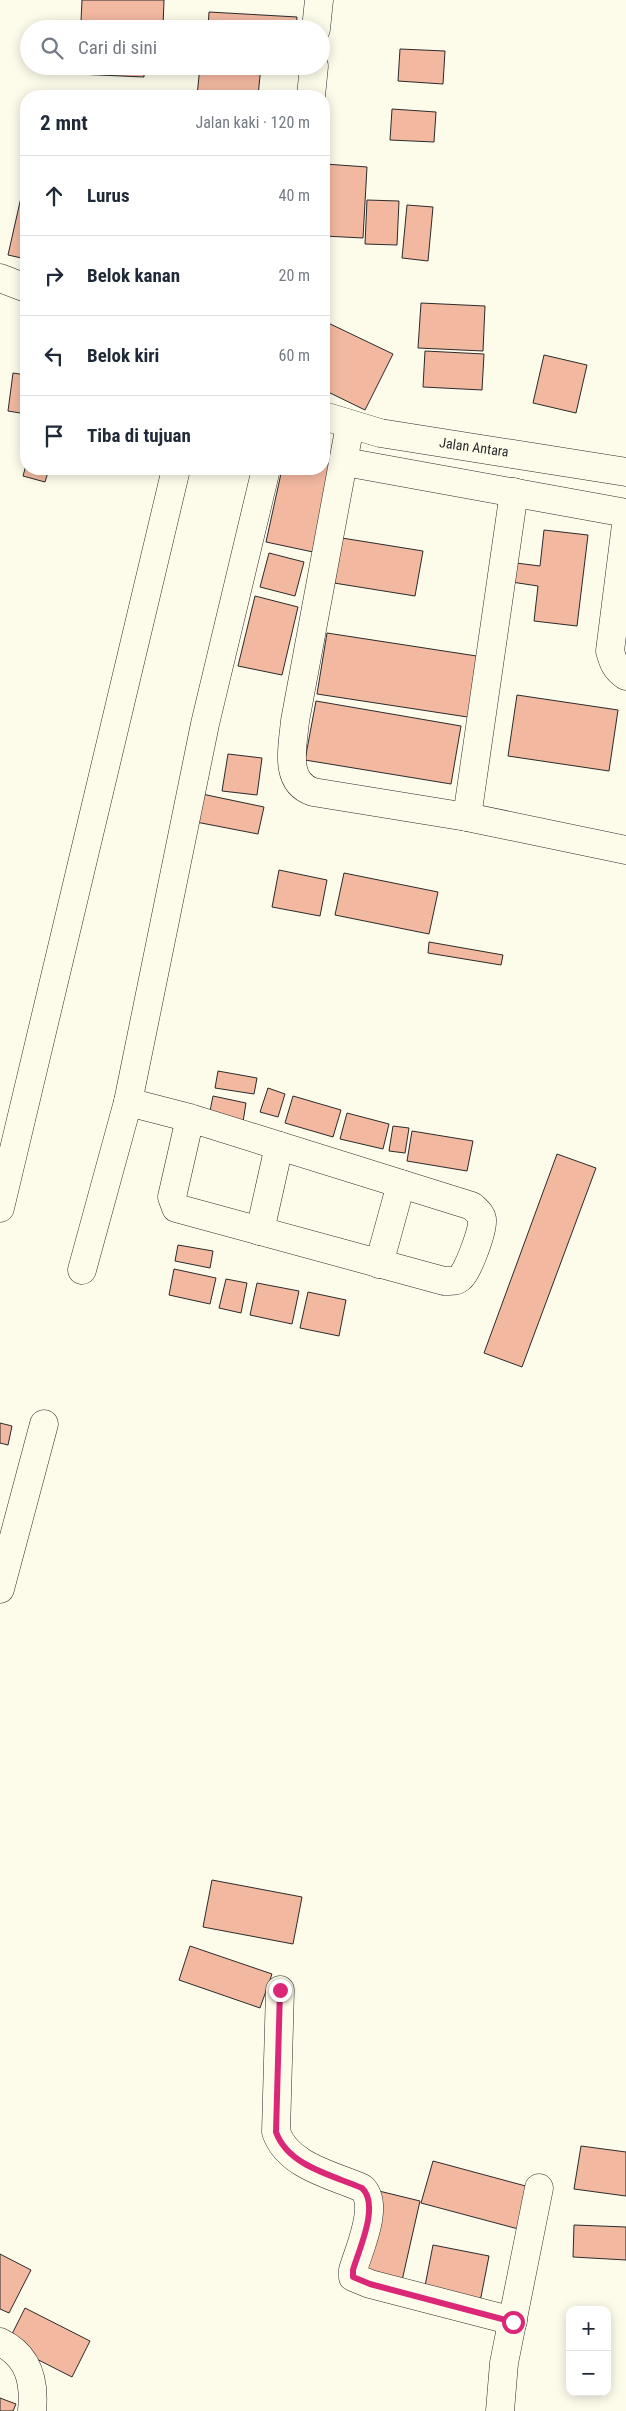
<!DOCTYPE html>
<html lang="id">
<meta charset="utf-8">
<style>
:root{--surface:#fff;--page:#f6f6f7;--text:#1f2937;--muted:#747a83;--line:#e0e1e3}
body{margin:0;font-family:"Roboto Condensed",sans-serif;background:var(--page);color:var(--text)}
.controls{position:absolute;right:15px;bottom:15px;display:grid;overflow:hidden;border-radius:10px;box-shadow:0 2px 12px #0003}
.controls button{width:45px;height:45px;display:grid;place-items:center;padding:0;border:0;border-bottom:1px solid var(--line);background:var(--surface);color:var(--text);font:25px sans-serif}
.stop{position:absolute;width:15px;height:15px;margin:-11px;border:4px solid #db2777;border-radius:50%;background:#fff}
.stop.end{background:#db2777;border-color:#fff;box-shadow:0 1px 5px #0008}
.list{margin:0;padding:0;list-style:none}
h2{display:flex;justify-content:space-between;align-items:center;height:65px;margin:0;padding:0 20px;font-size:21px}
h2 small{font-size:16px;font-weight:400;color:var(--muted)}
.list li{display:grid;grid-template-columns:32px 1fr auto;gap:15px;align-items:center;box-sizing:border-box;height:80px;padding:0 20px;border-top:1px solid var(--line)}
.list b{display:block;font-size:19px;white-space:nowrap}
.list em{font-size:16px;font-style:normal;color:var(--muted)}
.icon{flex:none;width:28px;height:28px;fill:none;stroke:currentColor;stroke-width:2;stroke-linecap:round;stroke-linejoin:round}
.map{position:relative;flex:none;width:626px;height:2411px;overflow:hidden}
.search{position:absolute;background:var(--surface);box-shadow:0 2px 12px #0003;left:20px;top:20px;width:310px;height:55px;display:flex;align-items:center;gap:12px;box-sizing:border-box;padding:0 18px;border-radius:28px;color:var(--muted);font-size:19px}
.panel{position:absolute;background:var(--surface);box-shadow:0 2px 12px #0003;left:20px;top:90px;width:310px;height:385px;border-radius:20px}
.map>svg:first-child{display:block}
.building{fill:#f2b8a0;stroke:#2b2b2b}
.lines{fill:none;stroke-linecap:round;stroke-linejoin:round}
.minor-casing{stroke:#2b2b2b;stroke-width:29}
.minor{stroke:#fdfbea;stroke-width:28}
.route{stroke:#db2777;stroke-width:6}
.labels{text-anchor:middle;stroke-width:4;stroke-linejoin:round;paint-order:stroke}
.street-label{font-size:14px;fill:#2b2b2b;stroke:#fdfbea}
</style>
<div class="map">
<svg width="626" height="2411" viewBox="0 0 626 2411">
<rect width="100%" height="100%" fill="#fdfbea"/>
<g class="building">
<polygon points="82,0 164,0 163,26 81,21"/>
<polygon points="209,12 297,17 296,29 208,29"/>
<polygon points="400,49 445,51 443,84 398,81"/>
<polygon points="78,66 144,66 144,77 77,74"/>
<polygon points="200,66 261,66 258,96 197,96"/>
<polygon points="392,109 436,112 434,142 390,140"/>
<polygon points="325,164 367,167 363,238 324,236"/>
<polygon points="22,193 26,194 26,259 8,255"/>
<polygon points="367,200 399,201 397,245 365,244"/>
<polygon points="407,205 433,207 428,261 402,258"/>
<polygon points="421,303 485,306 483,351 418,348"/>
<polygon points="324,321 393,354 365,410 324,390"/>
<polygon points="425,351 484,354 482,390 423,387"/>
<polygon points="544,355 587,365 576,413 533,403"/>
<polygon points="13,373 26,375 26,414 8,411"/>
<polygon points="324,435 329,436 326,451 324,450"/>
<polygon points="324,464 332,466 313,552 266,542 282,469 324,469"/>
<polygon points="26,465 26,469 49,469 45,482 23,476"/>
<polygon points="544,530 588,535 577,626 534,621 538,586 505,581 508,562 540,566"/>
<polygon points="342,538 423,551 415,596 334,583"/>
<polygon points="269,553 304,562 295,596 260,587"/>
<polygon points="255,596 298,607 282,675 238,666"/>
<polygon points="327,633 483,657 474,718 317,694"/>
<polygon points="517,695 618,710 609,771 508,756"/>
<polygon points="316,701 461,726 451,784 305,760"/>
<polygon points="228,754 262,758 257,795 222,791"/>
<polygon points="202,794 264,807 258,834 196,822"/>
<polygon points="279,870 327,880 320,916 272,907"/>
<polygon points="344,873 438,892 429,934 335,915"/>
<polygon points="429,942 503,955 501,965 428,953"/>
<polygon points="218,1071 257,1078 254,1094 215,1088"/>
<polygon points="268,1088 285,1094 278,1117 260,1112"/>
<polygon points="213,1096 246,1103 243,1122 209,1116"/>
<polygon points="293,1096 341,1110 333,1137 285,1123"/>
<polygon points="347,1113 389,1124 383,1149 340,1139"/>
<polygon points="393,1126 409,1128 405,1153 389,1151"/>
<polygon points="412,1131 473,1141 467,1171 407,1161"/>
<polygon points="557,1154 596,1168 522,1367 484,1353"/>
<polygon points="178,1245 213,1251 210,1268 175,1261"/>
<polygon points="174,1269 216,1278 210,1304 169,1295"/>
<polygon points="226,1279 247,1283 241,1313 219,1308"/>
<polygon points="257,1283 299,1291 292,1324 250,1315"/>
<polygon points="308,1292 346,1300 339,1336 300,1328"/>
<polygon points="0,1423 12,1426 8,1445 0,1443"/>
<polygon points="212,1880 302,1897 293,1944 203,1927"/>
<polygon points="190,1946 272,1974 260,2008 179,1980"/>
<polygon points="581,2146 626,2152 626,2196 574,2189"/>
<polygon points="433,2161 533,2188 522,2230 421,2203"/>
<polygon points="379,2191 420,2201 401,2285 359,2275"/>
<polygon points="574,2225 626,2227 626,2260 573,2257"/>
<polygon points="433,2245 489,2256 480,2302 424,2291"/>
<polygon points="0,2254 31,2270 9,2313 0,2309"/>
<polygon points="25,2308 90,2341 72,2377 7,2344"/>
<polygon points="0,2398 16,2404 13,2411 0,2411"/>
</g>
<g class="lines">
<g class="minor-casing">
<g id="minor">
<polyline points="316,29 319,0"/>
<polyline points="311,96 314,66"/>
<polyline points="0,278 26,288"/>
<polyline points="324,416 380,433 626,472"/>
<path d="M 350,425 L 295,721 C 293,745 283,782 313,792 L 467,817 L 626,850"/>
<polyline points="345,462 626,513"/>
<path d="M 626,525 L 610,651 C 613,662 616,670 626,676"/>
<polyline points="467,817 514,492"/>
<path d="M 128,1102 L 190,1118 L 472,1206 C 476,1210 483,1215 482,1222 C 482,1232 468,1272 460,1278 C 455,1282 450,1281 444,1281 L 176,1208 L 172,1197 L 190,1118"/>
<polyline points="0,1208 176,469"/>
<polyline points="260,1231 279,1146"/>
<polyline points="379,1264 401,1184"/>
<polyline points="82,1270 128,1102 205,724 266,469"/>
<polyline points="0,1589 44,1424"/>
<path d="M 280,1990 L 276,2132 C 288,2166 332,2175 362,2188 C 380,2205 359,2249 353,2270 L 353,2277 L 370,2284 L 513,2321"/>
<path d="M 0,2342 C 29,2356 35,2381 32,2411"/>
<polyline points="500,2411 504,2363 539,2188"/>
</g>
</g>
<use href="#minor" class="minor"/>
</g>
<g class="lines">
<path class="route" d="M 280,1990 L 276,2132 C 288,2166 332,2175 362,2188 C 380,2205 359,2249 353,2270 L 353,2277 L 370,2284 L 513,2322"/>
</g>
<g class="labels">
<g class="street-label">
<text transform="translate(474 447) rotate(8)" y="5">Jalan Antara</text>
</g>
</g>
</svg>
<div class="controls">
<button>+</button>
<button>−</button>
</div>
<div class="stop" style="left:513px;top:2322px"></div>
<div class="stop end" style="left:280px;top:1990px"></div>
<div class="search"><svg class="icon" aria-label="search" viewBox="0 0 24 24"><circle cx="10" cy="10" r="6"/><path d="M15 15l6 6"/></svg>Cari di sini</div>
<section class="panel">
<h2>2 mnt<small>Jalan kaki · 120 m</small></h2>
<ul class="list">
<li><svg class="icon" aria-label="ahead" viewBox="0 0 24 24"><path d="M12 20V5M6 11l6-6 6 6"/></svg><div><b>Lurus</b></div><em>40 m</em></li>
<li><svg class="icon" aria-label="right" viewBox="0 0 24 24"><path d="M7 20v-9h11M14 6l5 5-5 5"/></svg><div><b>Belok kanan</b></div><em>20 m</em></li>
<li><svg class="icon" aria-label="left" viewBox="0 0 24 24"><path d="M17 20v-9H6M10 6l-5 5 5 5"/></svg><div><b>Belok kiri</b></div><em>60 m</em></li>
<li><svg class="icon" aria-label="arrive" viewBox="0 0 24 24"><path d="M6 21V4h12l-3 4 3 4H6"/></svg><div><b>Tiba di tujuan</b></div></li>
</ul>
</section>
</div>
